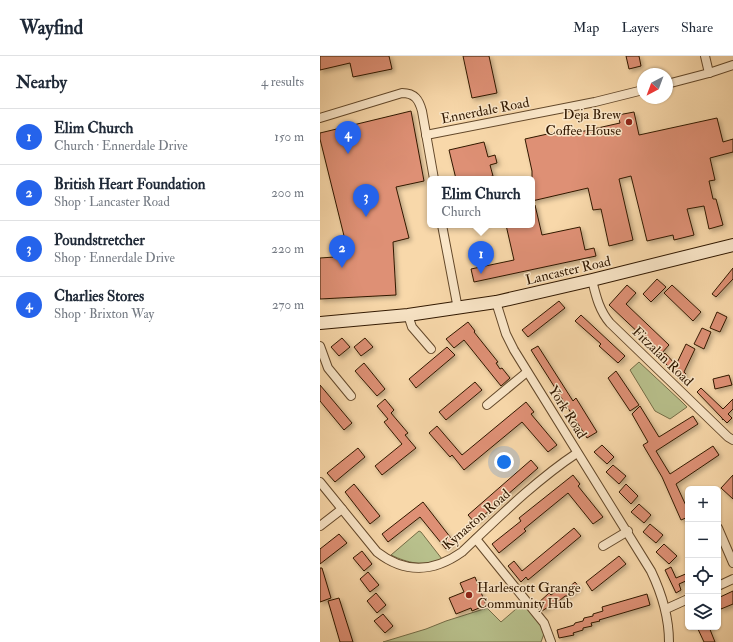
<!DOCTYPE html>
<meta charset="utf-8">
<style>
:root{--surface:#fff;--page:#f6f6f7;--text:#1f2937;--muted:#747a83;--line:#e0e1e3;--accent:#2563eb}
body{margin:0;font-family:"IM FELL Double Pica",serif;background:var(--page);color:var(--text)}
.controls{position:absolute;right:12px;bottom:12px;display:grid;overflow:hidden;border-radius:6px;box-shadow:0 1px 3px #0004}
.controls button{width:36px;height:36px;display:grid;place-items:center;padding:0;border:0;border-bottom:1px solid var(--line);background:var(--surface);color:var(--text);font:20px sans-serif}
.compass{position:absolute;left:317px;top:12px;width:36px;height:36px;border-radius:50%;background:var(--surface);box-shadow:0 1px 3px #0004;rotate:221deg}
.you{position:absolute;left:184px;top:406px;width:14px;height:14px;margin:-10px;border:3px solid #fff;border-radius:50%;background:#1a73e8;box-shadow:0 0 0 6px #1a73e833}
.badge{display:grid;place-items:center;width:26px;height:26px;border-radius:50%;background:var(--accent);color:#fff;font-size:13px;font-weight:700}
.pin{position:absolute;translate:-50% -33px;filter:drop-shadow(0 1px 2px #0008)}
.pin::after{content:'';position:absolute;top:21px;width:14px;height:12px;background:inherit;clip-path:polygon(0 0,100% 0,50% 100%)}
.popup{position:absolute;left:107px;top:120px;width:108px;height:52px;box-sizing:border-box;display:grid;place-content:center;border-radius:6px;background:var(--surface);filter:drop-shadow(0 1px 3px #0005);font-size:13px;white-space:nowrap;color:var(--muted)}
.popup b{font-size:15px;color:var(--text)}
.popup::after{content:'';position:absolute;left:50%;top:100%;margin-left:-8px;border:8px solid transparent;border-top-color:var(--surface)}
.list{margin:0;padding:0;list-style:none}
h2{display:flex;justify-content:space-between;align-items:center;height:52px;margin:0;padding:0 16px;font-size:17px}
h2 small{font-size:13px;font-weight:400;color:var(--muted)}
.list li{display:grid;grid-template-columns:26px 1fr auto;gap:12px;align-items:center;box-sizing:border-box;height:56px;padding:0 16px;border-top:1px solid var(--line)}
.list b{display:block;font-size:15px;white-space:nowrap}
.list p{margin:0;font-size:13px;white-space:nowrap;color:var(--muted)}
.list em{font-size:13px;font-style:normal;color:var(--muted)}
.icon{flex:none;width:22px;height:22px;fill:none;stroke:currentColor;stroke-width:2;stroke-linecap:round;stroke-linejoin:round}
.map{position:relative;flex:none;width:413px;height:586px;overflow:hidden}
header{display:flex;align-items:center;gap:24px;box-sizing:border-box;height:56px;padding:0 20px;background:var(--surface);border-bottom:1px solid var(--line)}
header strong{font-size:19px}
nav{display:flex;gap:22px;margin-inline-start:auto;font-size:14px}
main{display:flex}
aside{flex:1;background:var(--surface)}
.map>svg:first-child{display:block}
.green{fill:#b8c08c;stroke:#746c46}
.building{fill:#de9074;stroke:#311800;filter:url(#shadow)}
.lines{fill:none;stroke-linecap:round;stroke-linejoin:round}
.street-casing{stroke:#63482a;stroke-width:10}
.secondary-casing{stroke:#311800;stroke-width:14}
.street{stroke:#fae6c8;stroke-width:8}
.secondary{stroke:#fae6c8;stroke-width:12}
.poi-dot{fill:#8f2418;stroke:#fae6c8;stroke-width:1.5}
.labels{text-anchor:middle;stroke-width:3;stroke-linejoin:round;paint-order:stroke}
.street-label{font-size:14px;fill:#311800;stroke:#fae6c8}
.poi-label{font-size:14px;fill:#311800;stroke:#fae6c8;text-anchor:end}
</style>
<header>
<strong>Wayfind</strong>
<nav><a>Map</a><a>Layers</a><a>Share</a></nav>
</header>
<main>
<aside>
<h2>Nearby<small>4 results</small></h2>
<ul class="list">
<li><span class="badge">1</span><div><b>Elim Church</b><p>Church · Ennerdale Drive</p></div><em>150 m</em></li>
<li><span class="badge">2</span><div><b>British Heart Foundation</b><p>Shop · Lancaster Road</p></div><em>200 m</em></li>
<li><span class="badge">3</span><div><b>Poundstretcher</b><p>Shop · Ennerdale Drive</p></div><em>220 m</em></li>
<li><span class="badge">4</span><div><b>Charlies Stores</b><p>Shop · Brixton Way</p></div><em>270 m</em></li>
</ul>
</aside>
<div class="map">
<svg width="413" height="586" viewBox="0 0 413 586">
<defs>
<filter id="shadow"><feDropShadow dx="2.5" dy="2.5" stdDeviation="2" flood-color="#0004"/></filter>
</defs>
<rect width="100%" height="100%" fill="#f8d8aa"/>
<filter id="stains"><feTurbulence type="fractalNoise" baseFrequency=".005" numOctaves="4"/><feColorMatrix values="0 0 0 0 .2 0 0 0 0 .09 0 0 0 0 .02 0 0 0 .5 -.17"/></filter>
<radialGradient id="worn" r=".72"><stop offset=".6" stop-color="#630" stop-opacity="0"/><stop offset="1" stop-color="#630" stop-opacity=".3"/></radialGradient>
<g class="green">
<polygon points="319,306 362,346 367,351 350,363 335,355 310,314"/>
<path d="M 99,475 L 101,476 L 122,503 C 104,511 88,507 71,499 Z"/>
<polygon points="203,547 225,575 221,586 63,586 106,573 126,565 167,552 181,566"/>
</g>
<g class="building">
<polygon points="0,0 69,0 72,13 33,21 30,7 0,14"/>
<polygon points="143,0 169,0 177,37 152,42"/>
<polygon points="306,0 319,0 321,10 309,13"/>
<polygon points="91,55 104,125 76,131 89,182 73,186 76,239 0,243 0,202 29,200 0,83 0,77"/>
<polygon points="314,56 319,79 397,62 403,86 413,83 413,96 390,102 395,124 389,125 393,143 396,143 403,169 389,173 384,150 367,153 374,179 354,184 353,179 327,185 311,120 299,123 313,184 289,190 281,153 273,154 268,132 212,145 212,115 205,83 250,73 251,78 300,67 298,59"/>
<polygon points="164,86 168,101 175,99 177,107 170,109 173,120 158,123 136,123 129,94"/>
<polygon points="212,149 215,149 222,179 260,171 265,194 274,192 276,200 154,226 151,213 194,204 186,169 212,169"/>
<polygon points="413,212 413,223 396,241 392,238"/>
<polygon points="337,223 346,231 331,246 323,238"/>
<polygon points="307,229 316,237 306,248 349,289 341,298 289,249"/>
<polygon points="352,229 381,256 373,265 344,237"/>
<polygon points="239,245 245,252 208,281 202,274"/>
<polygon points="397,256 407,261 400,276 390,272"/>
<polygon points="261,259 305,300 298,307 279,290 281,288 255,265"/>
<polygon points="148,266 155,275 154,276 178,306 176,307 180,313 182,312 190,322 181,330 144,284 134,292 126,283"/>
<polygon points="382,272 391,276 384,293 374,288"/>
<polygon points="22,282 30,291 19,300 11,291"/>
<polygon points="45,282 53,291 41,300 34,291"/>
<polygon points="366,288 375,293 364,316 366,318 361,323 340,302 345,297 356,309"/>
<polygon points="218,290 253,345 256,342 277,376 267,382 211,294"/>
<polygon points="127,291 135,299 96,332 89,323"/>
<polygon points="44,307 65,333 57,340 35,315"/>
<polygon points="296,315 319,349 310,355 288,322"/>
<polygon points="409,319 412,329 395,333 393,323"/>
<polygon points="155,326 162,334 126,364 119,356"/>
<polygon points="0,329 32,367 24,374 0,345"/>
<polygon points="381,332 403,353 413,343 413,353 408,358 412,362 407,367 403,363 403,364 402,362 377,336"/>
<polygon points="65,343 74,354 71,357 88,377 85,379 96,392 62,419 55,410 82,388 64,366 68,363 57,350"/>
<polygon points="206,346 214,356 211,358 237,389 228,396 202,366 144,414 132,399 130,401 109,377 117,370 142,399"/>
<polygon points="320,350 339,381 373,360 378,368 336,395 350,418 393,390 399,399 356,428 368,454 368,461 361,464 342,421 323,389 328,386 312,358"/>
<polygon points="282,389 294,401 287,408 274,396"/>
<polygon points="38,392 45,401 15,426 7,417"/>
<polygon points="211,404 218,412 155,467 148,459"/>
<polygon points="293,409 306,420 299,428 286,416"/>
<polygon points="253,419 260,428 258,430 283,461 273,468 248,437 204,473 206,475 179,497 172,488 201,465 199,462"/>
<polygon points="413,419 413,443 401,432"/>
<polygon points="34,428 60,460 50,468 25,436"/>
<polygon points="306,428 318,440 311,448 299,436"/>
<polygon points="103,446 134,486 126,493 100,461 68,486 62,478"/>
<polygon points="319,448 331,459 324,467 311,456"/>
<polygon points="330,468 343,479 336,487 323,476"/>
<polygon points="254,472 261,480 208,524 206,521 201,526 188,510 194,505 202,515"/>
<polygon points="19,478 27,487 0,508 0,493"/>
<polygon points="344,488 357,500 349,508 336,496"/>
<polygon points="42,495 52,508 44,515 33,502"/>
<polygon points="299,500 306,508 272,535 266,526"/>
<polygon points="351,511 356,522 368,517 368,524 359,528 361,534 356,537 345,514"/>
<polygon points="0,512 2,512 11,542 0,546"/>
<polygon points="48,516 59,529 50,536 40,523"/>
<polygon points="155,521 166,549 152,555 151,552 136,558 129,542 144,536 140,527"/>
<polygon points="255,526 260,532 248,540 245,540 239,545 237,545 222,555 217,548 229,537 231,539 238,534 239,535 246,530 248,532"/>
<polygon points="413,535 413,548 401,553 398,547 398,542"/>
<polygon points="56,537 66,549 57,557 47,545"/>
<polygon points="327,538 330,549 279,564 280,565 271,567 272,570 263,572 263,574 253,577 254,579 239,582 237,574 254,569 255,567 263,565 264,562 273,560 273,558 283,555 282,551"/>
<polygon points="19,542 33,586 20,586 8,545"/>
<polygon points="63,558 73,570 65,577 54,565"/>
<polygon points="377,571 389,571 395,586 384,586"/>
</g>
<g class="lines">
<g class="street-casing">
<g id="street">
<polyline points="385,0 389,17"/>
<polyline points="347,28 389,17 413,9"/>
<path d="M 0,62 L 82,37 C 95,37 99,44 102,55 L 114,123"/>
<polyline points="106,79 275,46 323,34"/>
<polyline points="122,169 138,253"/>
<path d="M 272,224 C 276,240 279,254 290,267 L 408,381 L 413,384"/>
<path d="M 176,246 L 186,278 L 194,294 L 331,515 C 342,538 349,560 349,586"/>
<polyline points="88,259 92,271 111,293"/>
<polyline points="0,290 8,312 31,340"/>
<polyline points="167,349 207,316"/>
<path d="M 0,426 L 57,496 C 85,518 114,516 142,496 C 179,461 215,425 257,397"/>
<polyline points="0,470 22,453"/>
<polyline points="398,472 413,507"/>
<polyline points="156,483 224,567 231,586"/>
<polyline points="283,490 308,475"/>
<polyline points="398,530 413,523"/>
<polyline points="346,553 368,543"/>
</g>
</g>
<g class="secondary-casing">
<polyline id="secondary" points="0,267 88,259 176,246 272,224 413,189"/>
</g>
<use href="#street" class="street"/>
<use href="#secondary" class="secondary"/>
</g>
<g class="poi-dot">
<circle cx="309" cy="66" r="4"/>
<circle cx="149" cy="539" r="4"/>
</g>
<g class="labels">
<g class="street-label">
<text transform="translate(165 54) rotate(-11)" y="5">Ennerdale Road</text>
<text transform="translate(248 214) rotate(-13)" y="5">Lancaster Road</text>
<text transform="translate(343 300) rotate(44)" y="5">Fitzalan Road</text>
<text transform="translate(248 356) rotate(58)" y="5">York Road</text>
<text transform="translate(156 463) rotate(-41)" y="5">Kynaston Road</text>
</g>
<g class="poi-label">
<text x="301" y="63">Deja Brew<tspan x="301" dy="16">Coffee House</tspan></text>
<text x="157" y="536" text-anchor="start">Harlescott Grange<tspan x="157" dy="16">Community Hub</tspan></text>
</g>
</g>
<rect width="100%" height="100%" filter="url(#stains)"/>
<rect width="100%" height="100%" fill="url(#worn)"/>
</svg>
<div class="controls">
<button>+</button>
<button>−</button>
<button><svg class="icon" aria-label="locate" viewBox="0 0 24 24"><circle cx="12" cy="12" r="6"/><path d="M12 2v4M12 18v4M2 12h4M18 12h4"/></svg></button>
<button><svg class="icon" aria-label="layers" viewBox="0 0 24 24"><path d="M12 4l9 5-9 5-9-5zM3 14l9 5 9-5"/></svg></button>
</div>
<svg class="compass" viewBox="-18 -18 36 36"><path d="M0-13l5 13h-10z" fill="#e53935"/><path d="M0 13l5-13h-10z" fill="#747a83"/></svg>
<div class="you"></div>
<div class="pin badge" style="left:161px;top:218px">1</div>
<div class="popup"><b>Elim Church</b>Church</div>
<div class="pin badge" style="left:22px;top:212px">2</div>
<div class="pin badge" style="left:46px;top:161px">3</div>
<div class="pin badge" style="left:28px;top:98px">4</div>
</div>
</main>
